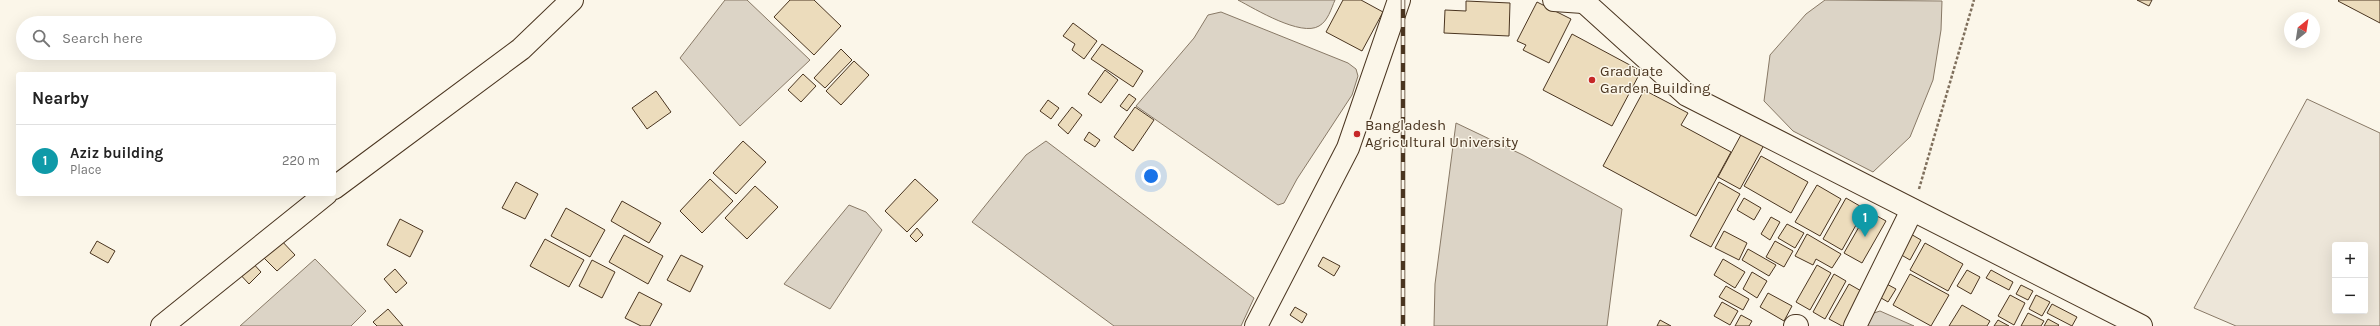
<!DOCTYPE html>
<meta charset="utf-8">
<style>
:root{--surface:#fff;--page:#f2f2f2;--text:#222;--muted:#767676;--line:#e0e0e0;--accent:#7c3aed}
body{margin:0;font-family:Karla,sans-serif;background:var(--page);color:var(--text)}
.controls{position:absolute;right:12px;bottom:12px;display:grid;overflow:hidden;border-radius:4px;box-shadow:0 4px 16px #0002}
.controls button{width:36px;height:36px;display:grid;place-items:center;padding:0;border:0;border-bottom:1px solid var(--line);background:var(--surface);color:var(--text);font:20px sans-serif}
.compass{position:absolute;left:2284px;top:12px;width:36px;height:36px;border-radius:50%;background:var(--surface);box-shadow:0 4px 16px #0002;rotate:30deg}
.you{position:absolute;left:1151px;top:176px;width:14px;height:14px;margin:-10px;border:3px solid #fff;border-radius:50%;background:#1a73e8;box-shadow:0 0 0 6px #1a73e833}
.badge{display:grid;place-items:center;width:26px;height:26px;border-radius:50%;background:var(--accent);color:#fff;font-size:13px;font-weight:700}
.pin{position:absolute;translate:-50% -33px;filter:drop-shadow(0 1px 2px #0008)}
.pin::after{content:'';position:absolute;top:21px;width:14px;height:12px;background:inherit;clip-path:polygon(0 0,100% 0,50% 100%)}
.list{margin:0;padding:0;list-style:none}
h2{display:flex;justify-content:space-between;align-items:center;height:52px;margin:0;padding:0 16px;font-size:17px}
h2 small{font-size:13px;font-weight:400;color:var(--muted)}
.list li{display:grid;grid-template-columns:26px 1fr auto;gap:12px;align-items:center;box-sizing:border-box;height:72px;padding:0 16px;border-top:1px solid var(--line)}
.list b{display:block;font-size:15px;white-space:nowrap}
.list p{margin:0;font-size:13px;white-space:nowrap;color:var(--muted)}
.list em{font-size:13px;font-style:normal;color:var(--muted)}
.icon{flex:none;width:22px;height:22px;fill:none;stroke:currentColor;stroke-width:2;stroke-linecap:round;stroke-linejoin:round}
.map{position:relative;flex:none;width:2380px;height:326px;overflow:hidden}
.search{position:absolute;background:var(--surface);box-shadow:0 4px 16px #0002;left:16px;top:16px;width:320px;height:44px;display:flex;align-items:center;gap:10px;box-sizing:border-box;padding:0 14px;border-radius:22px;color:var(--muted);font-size:15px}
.panel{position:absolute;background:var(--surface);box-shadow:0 4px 16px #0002;left:16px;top:72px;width:320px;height:124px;border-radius:4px}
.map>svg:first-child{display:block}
.green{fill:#ede6d9;stroke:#887966;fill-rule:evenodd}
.water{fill:#dcd4c6;stroke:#887966}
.building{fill:#ecdcbc;stroke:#4a3520}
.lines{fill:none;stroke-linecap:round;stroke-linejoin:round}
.minor-casing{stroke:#4a3520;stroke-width:24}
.path{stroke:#7f6f5c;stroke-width:2.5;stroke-dasharray:3 2;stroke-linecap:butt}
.minor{stroke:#fbf6e9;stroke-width:22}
.rail-casing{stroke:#4a3520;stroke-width:4.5}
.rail{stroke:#fbf6e9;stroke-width:3;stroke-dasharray:9;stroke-linecap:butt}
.poi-dot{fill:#c62828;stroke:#fbf6e9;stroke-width:1.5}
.labels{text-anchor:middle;stroke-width:3;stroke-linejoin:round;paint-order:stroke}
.poi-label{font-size:15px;fill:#4a3520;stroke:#fbf6e9;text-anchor:start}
</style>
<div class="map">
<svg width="2380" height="326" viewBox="0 0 2380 326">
<rect width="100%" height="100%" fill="#fbf6e9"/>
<path class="green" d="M 2307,99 L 2380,133 L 2380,326 L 2236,326 L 2194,308 ZM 2335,245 L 2365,245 L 2365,311 L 2335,311 Z"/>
<g class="water">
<polygon points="725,0 747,0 810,60 740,126 680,58"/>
<path d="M 1238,0 L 1335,0 C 1331,9 1328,21 1319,26 C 1301,37 1255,9 1238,0 Z"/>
<polygon points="1825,0 1942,1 1941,30 1933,80 1910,137 1873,172 1793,131 1764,101 1770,55 1806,14"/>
<polygon points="1221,12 1348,63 1356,69 1358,76 1352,95 1297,179 1284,203 1278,205 1136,106 1194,38 1208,15"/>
<polygon points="1456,123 1523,155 1622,209 1607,326 1434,326 1435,284"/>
<polygon points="1046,141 1254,298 1241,326 1114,326 972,222 1026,155"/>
<polygon points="849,205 866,212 882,230 830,309 784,284"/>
<polygon points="315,259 366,311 351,326 240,326"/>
<polygon points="1880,311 1914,326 1863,326 1868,315"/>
</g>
<g class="building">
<polygon points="790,0 814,0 841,26 814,55 774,17"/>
<polygon points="1343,0 1361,0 1383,12 1362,51 1326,32"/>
<polygon points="2137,0 2152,0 2149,6"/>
<polygon points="2339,0 2380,0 2380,23 2338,1"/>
<polygon points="1466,1 1510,3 1509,36 1444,33 1445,10 1466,11"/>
<polygon points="1537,2 1571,19 1549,63 1523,50 1526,45 1517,41"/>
<polygon points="1073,23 1097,41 1084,59 1072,50 1075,44 1063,36"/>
<polygon points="1572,34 1641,71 1612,126 1543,90"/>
<polygon points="1102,44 1143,71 1133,87 1091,59"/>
<polygon points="841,49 852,60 825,88 814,78"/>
<polygon points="854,61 869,75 841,105 826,91"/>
<polygon points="1105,70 1118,80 1101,103 1088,94"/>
<polygon points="803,74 816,86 801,102 788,90"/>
<polygon points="1644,90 1688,113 1681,125 1731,152 1696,216 1603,166"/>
<polygon points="656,91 671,112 647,129 632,108"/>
<polygon points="1129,94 1136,99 1127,111 1120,106"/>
<polygon points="1048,100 1059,108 1051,119 1040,111"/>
<polygon points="1072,107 1082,115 1068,134 1058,125"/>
<polygon points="1135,107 1154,120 1133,151 1114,137"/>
<polygon points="1089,132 1100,140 1095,147 1084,140"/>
<polygon points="1742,133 1764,145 1740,189 1718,177"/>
<polygon points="743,141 766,162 736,194 713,173"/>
<polygon points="1761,156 1808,182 1791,213 1744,186"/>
<polygon points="710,179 733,201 702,233 680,211"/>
<polygon points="915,179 938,200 907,232 885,211"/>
<polygon points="516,182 538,194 525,219 502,208"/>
<polygon points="1719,182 1740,194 1711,247 1690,236"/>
<polygon points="1817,185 1841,199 1820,236 1795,222"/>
<polygon points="755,186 778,207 747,239 725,218"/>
<polygon points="1744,198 1761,208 1754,220 1737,210"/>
<polygon points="1846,198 1865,209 1842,250 1823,239"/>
<polygon points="622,201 661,223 649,243 611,221"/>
<polygon points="566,208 605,230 590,257 551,236"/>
<polygon points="1868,211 1886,221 1862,263 1844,253"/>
<polygon points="1771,217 1780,222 1770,240 1761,234"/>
<polygon points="400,219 423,231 410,257 387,245"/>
<polygon points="1787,224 1804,233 1795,248 1778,238"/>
<polygon points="917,228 923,235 916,242 910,236"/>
<polygon points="1724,231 1747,243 1739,260 1715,248"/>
<polygon points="1909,233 1921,240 1910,260 1898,253"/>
<polygon points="1807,234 1841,254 1832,268 1816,259 1813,265 1795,256"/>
<polygon points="624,235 663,256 648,284 609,262"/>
<polygon points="279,238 295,255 277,271 261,255"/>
<polygon points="545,239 584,260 569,287 530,266"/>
<polygon points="97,241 115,251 108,263 90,253"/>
<polygon points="1775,241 1793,251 1784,267 1766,257"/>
<polygon points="1925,243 1963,264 1948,291 1910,270"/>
<polygon points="1748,249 1776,265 1769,276 1742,260"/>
<polygon points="681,255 703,266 690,292 667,280"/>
<polygon points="1323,257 1340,266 1334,276 1318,266"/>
<polygon points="249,259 261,272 249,284 237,271"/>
<polygon points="1723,259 1745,272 1735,288 1714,275"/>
<polygon points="592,260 615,272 602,298 579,286"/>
<polygon points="1817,265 1831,273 1810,310 1796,302"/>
<polygon points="395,269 407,283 396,293 384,279"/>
<polygon points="1967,270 1980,277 1971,294 1957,286"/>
<polygon points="1991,270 2013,282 2009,290 1986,278"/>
<polygon points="1752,272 1767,281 1757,298 1743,289"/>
<polygon points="1834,274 1846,281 1825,319 1813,312"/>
<polygon points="1910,274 1949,295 1931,326 1893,305"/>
<polygon points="1883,282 1896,289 1888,302 1876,295"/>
<polygon points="1849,284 1863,292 1844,326 1842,326 1829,319"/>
<polygon points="2021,285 2033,291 2028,300 2016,294"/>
<polygon points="1726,286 1749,299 1743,310 1719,297"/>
<polygon points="639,292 662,304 650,326 641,326 625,318"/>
<polygon points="1768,293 1792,306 1784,321 1760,307"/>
<polygon points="2010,295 2025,303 2014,325 1998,316"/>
<polygon points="2036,295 2050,302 2042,316 2029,309"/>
<polygon points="1722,302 1738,311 1730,325 1714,316"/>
<polygon points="2052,304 2077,317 2072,326 2047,313"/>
<polygon points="1962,305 1990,321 1987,326 1949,326"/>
<polygon points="1295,307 1307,314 1302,323 1290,315"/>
<polygon points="388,309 403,326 377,326 373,322"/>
<polygon points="2028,313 2044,321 2041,326 2021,326"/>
<polygon points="1741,315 1752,321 1749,326 1735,326"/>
<polygon points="2048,319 2059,325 2058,326 2044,326"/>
<polygon points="1660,320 1671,326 1657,326"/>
<polygon points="1998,320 2009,326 1994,326"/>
</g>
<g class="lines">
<g class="minor-casing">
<g id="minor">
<polyline points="1554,0 1583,2"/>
<polyline points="1582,0 1687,95 2141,326"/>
<polyline points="334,188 521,49 572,0"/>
<polyline points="162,326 326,194"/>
<polyline points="1256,326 1348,148 1399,0"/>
<polyline points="1795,326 1797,326"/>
<polyline points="1855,326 1912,210"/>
</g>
</g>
<polyline class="path" points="1919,189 1974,0"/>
<use href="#minor" class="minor"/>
<g class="rail-casing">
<polyline id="rail" points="1403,0 1403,326"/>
</g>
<use href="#rail" class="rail"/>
</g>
<g class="poi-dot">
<circle cx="1592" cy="80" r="4"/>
<circle cx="1357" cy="134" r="4"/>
</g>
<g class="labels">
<g class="poi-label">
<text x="1600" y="76">Graduate<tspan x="1600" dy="17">Garden Building</tspan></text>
<text x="1365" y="130">Bangladesh<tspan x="1365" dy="17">Agricultural University</tspan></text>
</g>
</g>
</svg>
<div class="controls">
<button>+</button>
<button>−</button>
</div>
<svg class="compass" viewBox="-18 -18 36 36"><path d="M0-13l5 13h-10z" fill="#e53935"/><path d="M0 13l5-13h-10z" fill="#767676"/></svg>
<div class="you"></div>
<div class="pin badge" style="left:1865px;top:237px;background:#0f9aa8">1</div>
<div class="search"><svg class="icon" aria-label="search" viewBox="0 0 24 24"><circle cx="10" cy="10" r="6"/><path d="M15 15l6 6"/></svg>Search here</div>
<section class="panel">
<h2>Nearby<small></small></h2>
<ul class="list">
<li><span class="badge" style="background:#0f9aa8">1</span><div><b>Aziz building</b><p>Place</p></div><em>220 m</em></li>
</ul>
</section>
</div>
